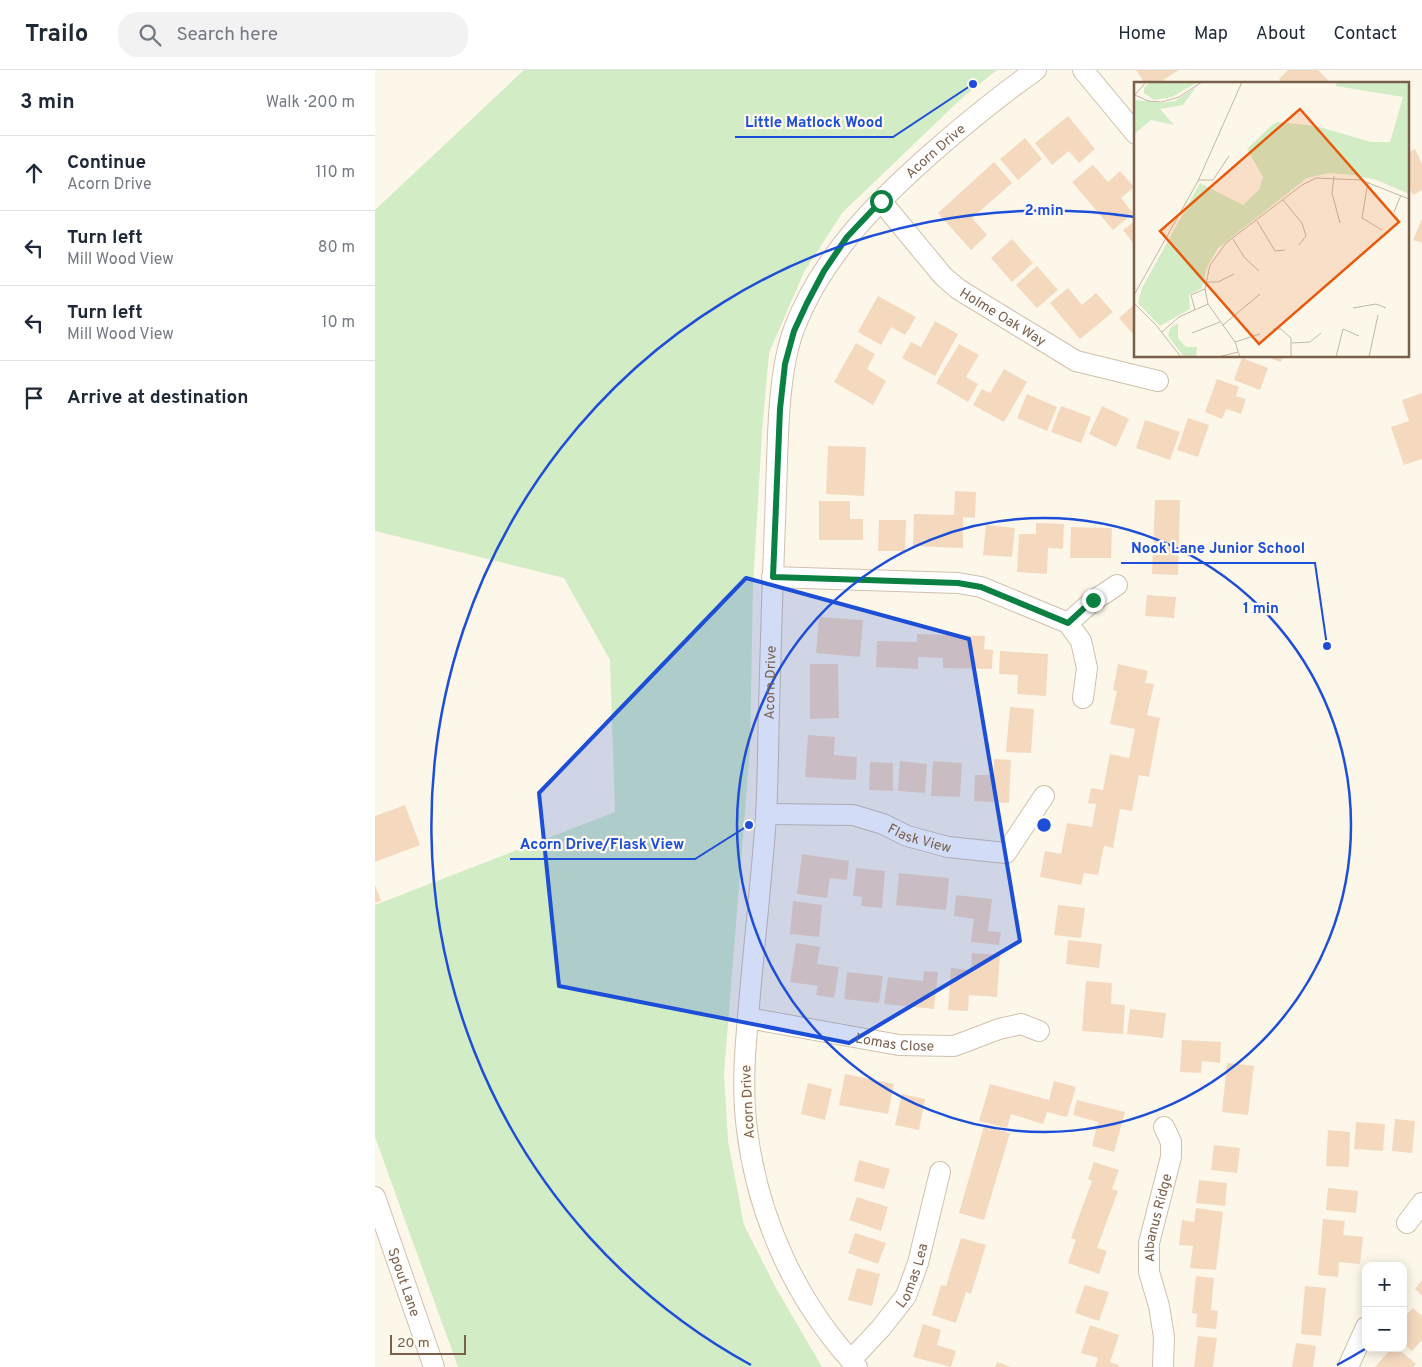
<!DOCTYPE html>
<meta charset="utf-8">
<style>
:root{--surface:#fff;--page:#f2f2f3;--text:#1f2937;--muted:#747a83;--line:#e0e1e3}
body{margin:0;font-family:Overpass,sans-serif;background:var(--page);color:var(--text)}
.controls{position:absolute;right:15px;bottom:15px;display:grid;overflow:hidden;border-radius:10px;box-shadow:0 2px 12px #0003}
.controls button{width:45px;height:45px;display:grid;place-items:center;padding:0;border:0;border-bottom:1px solid var(--line);background:var(--surface);color:var(--text);font:25px sans-serif}
.scale{position:absolute;left:15px;bottom:12px;width:76px;box-sizing:border-box;padding-left:5px;border:2px solid #7a604b;border-top:0;font-size:14px;line-height:18px;white-space:nowrap;color:#7a604b;-webkit-text-stroke:4px #fffbf0;paint-order:stroke}
.stop{position:absolute;width:15px;height:15px;margin:-11px;border:4px solid #0b8043;border-radius:50%;background:#fff}
.stop.end{background:#0b8043;border-color:#fff;box-shadow:0 1px 5px #0008}
.list{margin:0;padding:0;list-style:none}
h2{display:flex;justify-content:space-between;align-items:center;height:65px;margin:0;padding:0 20px;font-size:21px}
h2 small{font-size:16px;font-weight:400;color:var(--muted)}
.list li{display:grid;grid-template-columns:32px 1fr auto;gap:15px;align-items:center;box-sizing:border-box;height:75px;padding:0 20px;border-top:1px solid var(--line)}
.list b{display:block;font-size:19px;white-space:nowrap}
.list p{margin:0;font-size:16px;white-space:nowrap;color:var(--muted)}
.list em{font-size:16px;font-style:normal;color:var(--muted)}
.icon{flex:none;width:28px;height:28px;fill:none;stroke:currentColor;stroke-width:2;stroke-linecap:round;stroke-linejoin:round}
.map{position:relative;flex:none;width:1047px;height:1297px;overflow:hidden}
header{display:flex;align-items:center;gap:30px;box-sizing:border-box;height:70px;padding:0 25px;background:var(--surface);border-bottom:1px solid var(--line)}
header strong{font-size:24px}
nav{display:flex;gap:28px;margin-inline-start:auto;font-size:18px}
.search{width:350px;height:45px;background:var(--page);display:flex;align-items:center;gap:12px;box-sizing:border-box;padding:0 18px;border-radius:20px;color:var(--muted);font-size:19px}
main{display:flex}
aside{flex:1;background:var(--surface)}
.map>svg:first-child{display:block}
.green{fill:#d2ecc6}
.building{fill:#f4d9bf}
.lines{fill:none;stroke-linecap:round;stroke-linejoin:round}
.minor-casing{stroke:#d1c0ad;stroke-width:22}
.minor{stroke:#fff;stroke-width:20}
.route{stroke:#0b8043;stroke-width:6}
.marked{fill:#1d4ed8;fill-opacity:0.2;stroke:#1d4ed8;stroke-width:4;stroke-linejoin:round}
.ring{fill:none;stroke:#1d4ed8;stroke-width:2.5}
.labels{text-anchor:middle;stroke-width:4.5;stroke-linejoin:round;paint-order:stroke}
.street-label{font-size:14px;fill:#7a604b;stroke:#fffbf0}
.inset-road{fill:none;stroke:#c5b6a5;stroke-width:1}
.view{fill:#e8590c;fill-opacity:0.15;stroke:#e8590c;stroke-width:2.5}
.inset-edge{fill:none;stroke:#7a604b;stroke-width:2.5}
.centre{fill:#1d4ed8;stroke:#fffbf0;stroke-width:2.5}
.ring-label{font-size:15px;text-anchor:middle;font-weight:bold;fill:#1d4ed8;stroke:#fffbf0;stroke-width:4.5;stroke-linejoin:round;paint-order:stroke}
.leader{fill:none;stroke:#1d4ed8;stroke-width:2}
.callout-dot{fill:#1d4ed8;stroke:#fffbf0;stroke-width:2}
.callout-label{font-size:15px;text-anchor:middle;font-weight:bold;fill:#1d4ed8;stroke:#fffbf0;stroke-width:4.5;stroke-linejoin:round;paint-order:stroke}
</style>
<header>
<strong>Trailo</strong>
<div class="search"><svg class="icon" aria-label="search" viewBox="0 0 24 24"><circle cx="10" cy="10" r="6"/><path d="M15 15l6 6"/></svg>Search here</div>
<nav><a>Home</a><a>Map</a><a>About</a><a>Contact</a></nav>
</header>
<main>
<aside>
<h2>3 min<small>Walk · 200 m</small></h2>
<ul class="list">
<li><svg class="icon" aria-label="ahead" viewBox="0 0 24 24"><path d="M12 20V5M6 11l6-6 6 6"/></svg><div><b>Continue</b><p>Acorn Drive</p></div><em>110 m</em></li>
<li><svg class="icon" aria-label="left" viewBox="0 0 24 24"><path d="M17 20v-9H6M10 6l-5 5 5 5"/></svg><div><b>Turn left</b><p>Mill Wood View</p></div><em>80 m</em></li>
<li><svg class="icon" aria-label="left" viewBox="0 0 24 24"><path d="M17 20v-9H6M10 6l-5 5 5 5"/></svg><div><b>Turn left</b><p>Mill Wood View</p></div><em>10 m</em></li>
<li><svg class="icon" aria-label="arrive" viewBox="0 0 24 24"><path d="M6 21V4h12l-3 4 3 4H6"/></svg><div><b>Arrive at destination</b></div></li>
</ul>
</aside>
<div class="map">
<svg width="1047" height="1297" viewBox="0 0 1047 1297">
<rect width="100%" height="100%" fill="#fdf7e9"/>
<polygon class="green" points="149,0 622,0 587,28 467,143 429,202 394,283 387,362 378,517 375,679 349,1004 353,1071 369,1155 401,1218 447,1297 83,1297 0,1067 0,835 240,742 235,590 189,508 0,461 0,140"/>
<g class="building">
<polygon points="761,0 804,0 788,10 790,14 770,14"/>
<polygon points="913,0 943,0 957,14 909,14 904,9"/>
<polygon points="693,46 720,79 704,93 694,81 677,95 660,73"/>
<polygon points="650,68 667,89 643,110 625,89"/>
<polygon points="1040,79 1047,94 1047,120 1038,125 1033,116 1033,83"/>
<polygon points="619,92 637,113 597,148 612,165 596,180 563,143"/>
<polygon points="718,95 733,112 745,101 759,117 746,128 758,143 738,160 697,112"/>
<polygon points="1047,149 1047,173 1038,170"/>
<polygon points="761,150 761,177 748,160"/>
<polygon points="637,169 658,193 637,212 616,188"/>
<polygon points="662,196 683,220 662,238 641,215"/>
<polygon points="693,218 707,235 721,223 738,242 705,269 675,233"/>
<polygon points="503,226 541,247 530,265 516,257 506,275 483,262"/>
<polygon points="761,233 761,261 758,264 744,248"/>
<polygon points="560,251 583,264 560,306 527,288 536,272 546,277"/>
<polygon points="481,273 500,284 492,299 511,311 498,335 459,312"/>
<polygon points="584,274 604,285 591,307 603,314 593,332 561,313"/>
<polygon points="890,286 908,286 906,292"/>
<polygon points="867,288 893,298 885,320 859,310"/>
<polygon points="629,299 652,312 629,352 598,335 607,319 615,323"/>
<polygon points="842,309 864,317 861,326 871,329 866,344 851,339 847,349 830,342"/>
<polygon points="1047,323 1047,389 1029,395 1016,357 1034,351 1027,330"/>
<polygon points="652,324 682,337 672,361 642,348"/>
<polygon points="686,336 716,347 706,373 676,362"/>
<polygon points="727,336 754,349 741,377 714,364"/>
<polygon points="813,348 834,355 823,387 802,380"/>
<polygon points="770,350 805,362 795,390 761,378"/>
<polygon points="453,376 491,377 489,426 451,424"/>
<polygon points="580,421 601,422 600,448 588,447 588,478 538,476 539,444 579,445"/>
<polygon points="780,430 805,430 803,505 777,504"/>
<polygon points="444,431 475,431 475,449 488,449 488,470 444,470"/>
<polygon points="504,450 531,450 530,481 503,481"/>
<polygon points="661,453 689,454 688,479 673,478 672,504 642,502 644,464 661,464"/>
<polygon points="611,455 640,458 637,487 608,485"/>
<polygon points="696,457 737,458 736,488 695,488"/>
<polygon points="772,525 801,527 799,548 770,546"/>
<polygon points="444,547 488,550 485,587 441,583"/>
<polygon points="542,564 610,566 609,579 618,580 617,599 568,598 568,588 543,587 543,599 501,597 502,571 542,572"/>
<polygon points="625,581 673,584 671,626 642,624 643,605 624,604"/>
<polygon points="435,594 463,594 464,648 435,649"/>
<polygon points="743,594 773,601 770,613 779,614 772,645 785,648 774,707 764,705 757,741 745,739 738,778 729,776 723,805 709,803 706,815 665,807 670,781 686,784 692,753 717,757 721,734 713,733 716,718 728,720 735,684 754,688 760,659 735,654 742,621 738,620"/>
<polygon points="635,637 659,639 656,683 631,682"/>
<polygon points="433,665 460,667 459,685 482,687 481,710 430,707"/>
<polygon points="619,689 636,690 634,733 599,731 600,705 619,705"/>
<polygon points="525,691 552,694 550,723 523,721"/>
<polygon points="558,691 587,693 585,727 556,726"/>
<polygon points="495,692 518,693 518,721 494,720"/>
<polygon points="30,735 45,775 0,792 0,746"/>
<polygon points="427,784 474,791 472,810 455,808 452,828 422,824"/>
<polygon points="481,798 510,801 507,838 486,836 487,827 478,826"/>
<polygon points="524,803 574,808 571,840 521,835"/>
<polygon points="0,815 6,831 0,833"/>
<polygon points="581,825 617,829 613,861 626,862 624,875 596,872 599,849 579,846"/>
<polygon points="418,831 447,835 444,867 415,864"/>
<polygon points="683,835 710,838 706,868 679,865"/>
<polygon points="693,870 727,874 724,898 691,894"/>
<polygon points="421,873 445,877 442,894 464,897 459,928 441,925 443,916 415,912"/>
<polygon points="597,883 625,885 622,927 594,925 593,941 573,940 576,898 596,900"/>
<polygon points="549,901 563,902 559,939 509,934 513,907 548,911"/>
<polygon points="472,902 508,906 504,933 469,929"/>
<polygon points="711,911 737,913 736,934 750,935 748,964 707,961"/>
<polygon points="755,939 791,943 788,968 752,964"/>
<polygon points="807,970 846,972 845,993 827,991 826,1003 805,1002"/>
<polygon points="852,993 879,996 873,1045 847,1042"/>
<polygon points="470,1004 519,1014 513,1044 464,1035"/>
<polygon points="679,1011 701,1017 692,1047 672,1042 668,1054 636,1044 632,1058 604,1051 615,1014 674,1030"/>
<polygon points="433,1013 457,1019 450,1050 426,1044"/>
<polygon points="527,1024 550,1029 544,1060 520,1055"/>
<polygon points="702,1030 750,1042 739,1082 717,1076 723,1052 698,1045"/>
<polygon points="1020,1049 1040,1051 1037,1083 1017,1081"/>
<polygon points="981,1052 1010,1054 1008,1081 979,1079"/>
<polygon points="609,1056 635,1063 609,1150 584,1143"/>
<polygon points="953,1060 975,1062 974,1097 951,1096"/>
<polygon points="839,1075 865,1078 862,1103 836,1100"/>
<polygon points="484,1090 515,1099 509,1119 479,1111"/>
<polygon points="719,1092 744,1100 737,1119 743,1121 722,1178 732,1181 724,1204 693,1193 701,1170 696,1168 717,1111 713,1109"/>
<polygon points="824,1110 852,1113 850,1136 821,1133"/>
<polygon points="953,1118 983,1121 981,1143 951,1140"/>
<polygon points="482,1127 513,1137 506,1161 474,1150"/>
<polygon points="821,1138 848,1142 841,1200 815,1198 818,1176 804,1175 807,1150 819,1152"/>
<polygon points="948,1149 970,1151 968,1165 988,1167 985,1194 964,1192 963,1207 943,1205"/>
<polygon points="480,1163 511,1173 503,1194 473,1183"/>
<polygon points="586,1168 611,1175 596,1224 591,1222 581,1253 557,1245 566,1215 571,1216"/>
<polygon points="482,1198 505,1204 497,1236 473,1230"/>
<polygon points="821,1206 839,1208 836,1240 843,1241 841,1259 821,1257 822,1244 817,1243"/>
<polygon points="1047,1210 1047,1226 1040,1219"/>
<polygon points="710,1215 734,1222 724,1251 700,1243"/>
<polygon points="930,1216 951,1218 946,1266 926,1264"/>
<polygon points="1038,1238 1047,1246 1047,1270 1037,1281 1028,1273 1028,1248"/>
<polygon points="548,1254 566,1260 562,1275 581,1281 576,1297 538,1287"/>
<polygon points="715,1255 744,1265 735,1292 744,1295 743,1297 720,1297 723,1288 706,1283"/>
<polygon points="823,1266 842,1268 838,1297 819,1297"/>
<polygon points="921,1273 941,1276 938,1297 917,1297"/>
<polygon points="1017,1278 1022,1278 1041,1294 1038,1297 1000,1297"/>
<polygon points="622,1292 636,1297 620,1297"/>
</g>
<g class="lines">
<g class="minor-casing">
<g id="minor">
<polyline points="708,0 761,64"/>
<path id="s1" d="M 506,131 L 568,206 L 583,219 L 701,291 L 783,311"/>
<polyline points="397,507 583,513 606,517 693,553 706,571 712,598 708,628"/>
<polyline points="693,553 718,531 742,515"/>
<path id="s2" d="M 391,744 L 478,745 L 508,754 L 532,766 L 573,777 L 631,783 L 669,726"/>
<path id="s3" d="M 373,948 L 524,975 L 579,976 L 624,959 L 646,954 L 664,961"/>
<path id="s4" d="M 0,1127 L 59,1297"/>
<polyline points="1032,1153 1047,1133"/>
<path id="s5" d="M 476,1290 L 506,1258 L 531,1226 L 543,1193 L 565,1102"/>
<path id="s6" d="M 482,1297 C 421,1232 383,1148 372,1060 C 366,1015 371,970 375,924 C 380,865 387,805 391,746 C 393,710 393,674 394,638 C 396,566 398,495 401,423 C 403,374 402,305 419,259 C 447,185 506,127 565,76 C 596,49 627,24 661,0"/>
<path id="s7" d="M 788,1297 L 789,1267 L 784,1236 L 774,1202 L 774,1173 L 796,1087 L 796,1072 L 789,1057"/>
<polyline points="973,1297 991,1257"/>
</g>
</g>
<use href="#minor" class="minor"/>
</g>
<g class="lines">
<polyline class="route" points="506,131 472,167 449,201 432,233 419,261 410,294 405,339 398,507 583,513 606,517 693,553 718,530"/>
</g>
<path class="marked" d="M 371,508 L 594,569 L 645,871 L 474,973 L 184,916 L 164,723 Z"/>
<g class="ring">
<circle cx="669" cy="755" r="307"/>
<path d="M990 1279A615 615 0 0 1 962 1295M376 1295A615 615 0 0 1 760 147"/>
</g>
<g class="labels">
<g class="street-label">
<text dy="5" stroke="none"><textPath href="#s6" startOffset="1299">Acorn Drive</textPath></text>
<text dy="5" stroke="none"><textPath href="#s1" startOffset="170">Holme Oak Way</textPath></text>
<text dy="5" stroke="none"><textPath href="#s6" startOffset="714">Acorn Drive</textPath></text>
<text dy="5" stroke="none"><textPath href="#s2" startOffset="158">Flask View</textPath></text>
<text dy="5" stroke="none"><textPath href="#s3" startOffset="149">Lomas Close</textPath></text>
<text transform="translate(372 1032) rotate(-93)" y="5">Acorn Drive</text>
<text dy="5" stroke="none"><textPath href="#s7" startOffset="152">Albanus Ridge</textPath></text>
<text dy="5" stroke="none"><textPath href="#s5" startOffset="106">Lomas Lea</textPath></text>
<text dy="5" stroke="none"><textPath href="#s4" startOffset="90">Spout Lane</textPath></text>
</g>
</g>
<g transform="translate(759 12)">
<rect width="275" height="275" fill="#fdf7e9"/>
<path d="M 16,0 L 64,0 L 38,15 L 20,18 L 10,11 L 10,6 ZM 203,0 L 275,0 L 275,112 L 243,98 L 219,93 L 195,91 L 173,96 L 84,166 L 73,185 L 68,206 L 55,213 L 56,227 L 26,244 L 4,221 L 8,206 L 66,101 L 109,123 L 125,108 L 129,95 L 113,67 L 138,43 L 144,40 L 182,44 L 237,60 L 256,60 L 269,15 L 202,4 ZM 62,5 L 49,23 L 26,27 L 40,43 L 17,38 L 0,52 L 1,18 L 28,21 L 41,19 ZM 44,241 L 44,256 L 52,265 L 63,265 L 62,275 L 50,275 L 34,254 L 36,246 Z" fill="#d2ecc6"/>
<path class="inset-road" d="M 1,13 L 14,19 L 28,20 L 45,15 L 68,0M 0,14 L 12,0M 200,94 L 198,111 L 206,141M 65,98 L 79,98 L 95,74M 234,100 L 228,136 L 248,148M 149,118 L 168,141 L 172,154 L 165,163M 260,130 L 267,113M 123,139 L 141,169 L 151,168M 99,157 L 110,175 L 125,189M 72,200 L 84,200 L 100,192M 0,213 L 64,99 L 108,0M 0,221 L 22,243 L 47,275M 219,226 L 242,222 L 252,226M 61,228 L 57,213 L 71,207M 89,243 L 126,212M 139,247 L 147,247 L 157,256 L 157,275M 28,250 L 45,235 L 74,222M 58,251 L 86,240M 101,260 L 126,252M 158,261 L 176,260 L 187,251M 84,275 L 104,270M 106,275 L 101,260 L 74,222 L 71,207 L 76,183 L 92,161 L 168,103 L 182,96 L 227,98 L 275,117M 202,275 L 209,247 L 225,254M 235,275 L 244,233"/>
<path class="view" d="M 166,27 L 265,140 L 125,262 L 26,149 Z"/>
<rect width="275" height="275" class="inset-edge"/>
</g>
<circle cx="669" cy="755" r="8" class="centre"/>
<g class="ring-label">
<text x="669" y="145">2 min</text>
<text x="886" y="543">1 min</text>
</g>
<path class="leader" d="M598 14L518 67H360M952 576L940 493H746M374 755L320 789H135"/>
<g class="callout-dot">
<circle cx="598" cy="14" r="5"/>
<circle cx="952" cy="576" r="5"/>
<circle cx="374" cy="755" r="5"/>
</g>
<g class="callout-label">
<text x="439" y="57">Little Matlock Wood</text>
<text x="843" y="483">Nook Lane Junior School</text>
<text x="227" y="779">Acorn Drive/Flask View</text>
</g>
</svg>
<div class="controls">
<button>+</button>
<button>−</button>
</div>
<div class="scale">20 m</div>
<div class="stop" style="left:506px;top:131px"></div>
<div class="stop end" style="left:718px;top:530px"></div>
</div>
</main>
